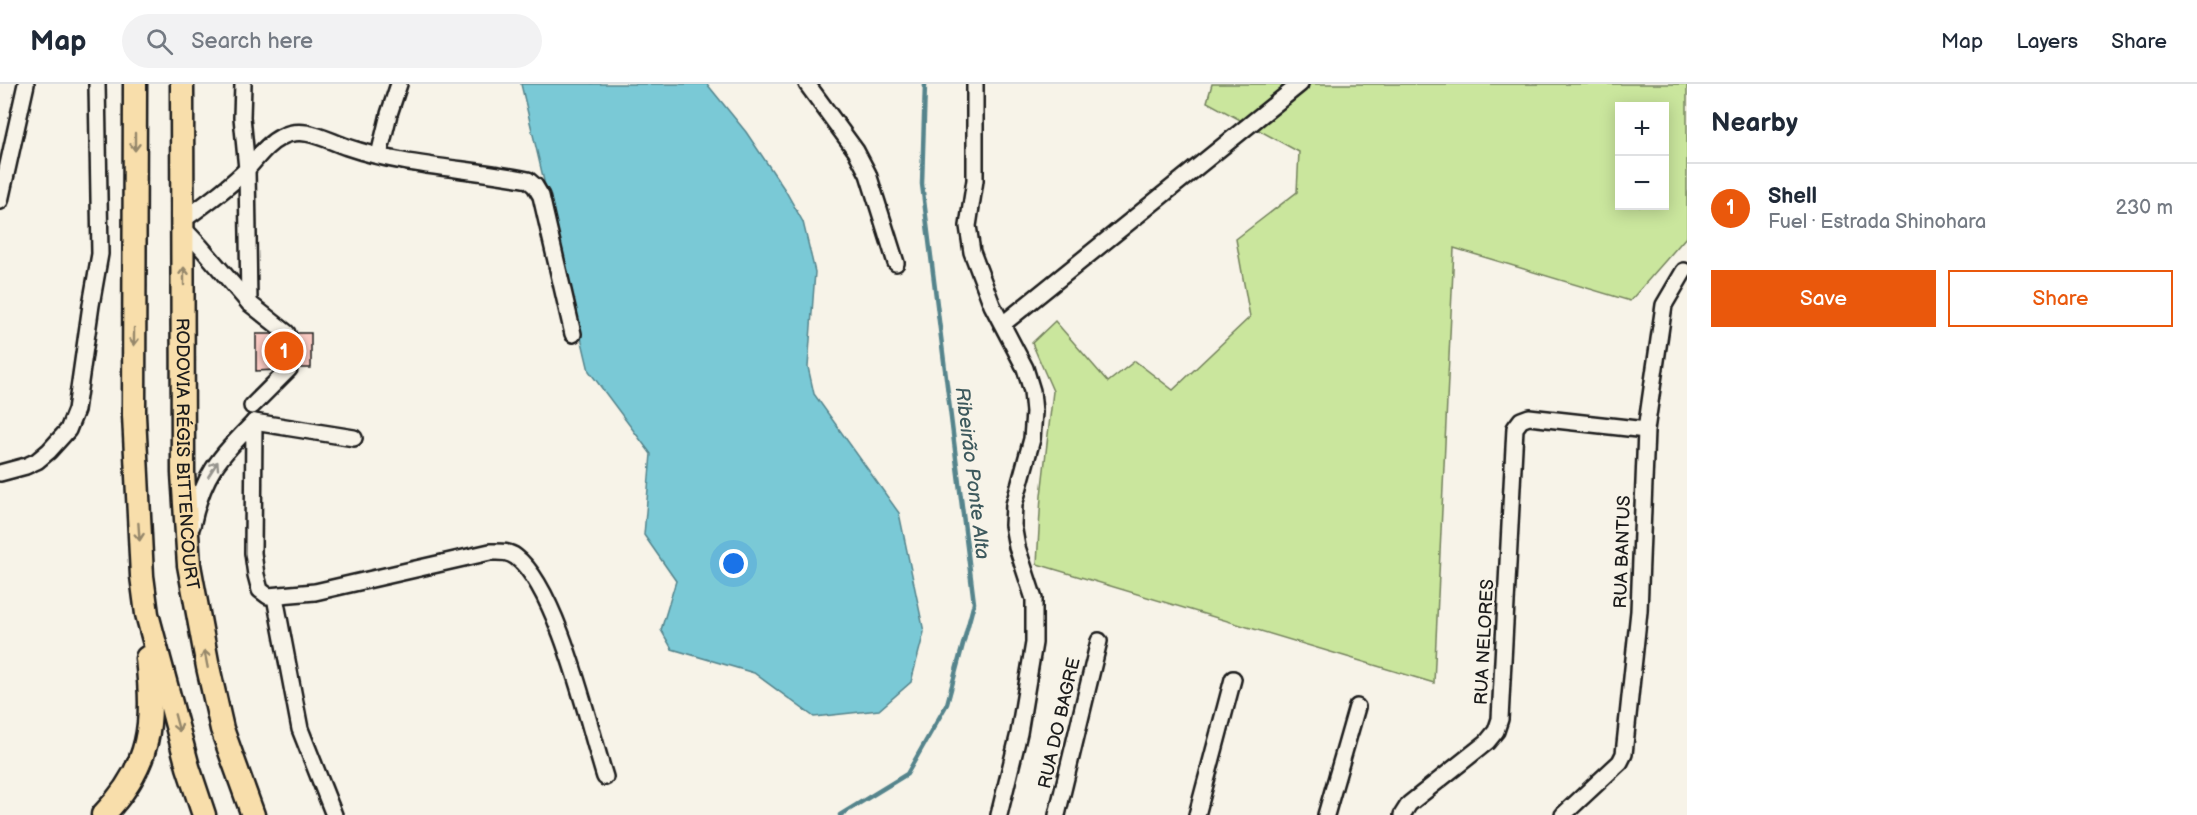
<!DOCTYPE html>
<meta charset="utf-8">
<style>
:root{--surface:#fff;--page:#f2f2f3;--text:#1f2937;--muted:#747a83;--line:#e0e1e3;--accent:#ea580c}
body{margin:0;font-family:"Balsamiq Sans",sans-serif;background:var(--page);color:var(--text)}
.controls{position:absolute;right:18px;top:18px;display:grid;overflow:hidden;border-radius:0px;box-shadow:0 3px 15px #0003}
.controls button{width:54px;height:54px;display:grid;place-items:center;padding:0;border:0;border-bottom:2px solid var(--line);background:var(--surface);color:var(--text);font:30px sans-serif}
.you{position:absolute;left:734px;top:480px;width:21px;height:21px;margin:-15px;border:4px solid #fff;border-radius:50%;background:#1a73e8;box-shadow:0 0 0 9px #1a73e833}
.badge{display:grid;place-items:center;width:39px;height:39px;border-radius:50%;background:var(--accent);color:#fff;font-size:20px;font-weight:700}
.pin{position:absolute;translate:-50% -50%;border:3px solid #fff;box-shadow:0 2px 6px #0006}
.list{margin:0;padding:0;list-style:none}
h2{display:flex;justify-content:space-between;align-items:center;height:78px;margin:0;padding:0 24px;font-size:26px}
h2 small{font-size:20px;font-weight:400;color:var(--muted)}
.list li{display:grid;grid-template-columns:39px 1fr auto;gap:18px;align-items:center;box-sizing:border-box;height:90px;padding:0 24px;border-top:2px solid var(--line)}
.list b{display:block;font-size:22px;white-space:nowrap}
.list p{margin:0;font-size:20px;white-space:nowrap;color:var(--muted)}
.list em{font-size:20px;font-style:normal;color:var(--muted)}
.actions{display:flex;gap:12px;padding:18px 24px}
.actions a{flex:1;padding:14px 0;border:2px solid var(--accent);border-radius:0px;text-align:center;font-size:21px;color:var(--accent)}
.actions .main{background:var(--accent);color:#fff}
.icon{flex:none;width:33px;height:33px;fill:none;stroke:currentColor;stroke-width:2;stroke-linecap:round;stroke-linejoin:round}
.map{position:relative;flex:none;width:1687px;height:731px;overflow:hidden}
header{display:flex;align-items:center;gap:36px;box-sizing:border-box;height:84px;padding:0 30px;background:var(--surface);border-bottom:2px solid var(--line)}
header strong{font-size:28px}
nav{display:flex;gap:33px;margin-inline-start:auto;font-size:21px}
.search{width:420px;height:54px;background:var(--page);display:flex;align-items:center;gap:15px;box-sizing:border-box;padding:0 21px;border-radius:33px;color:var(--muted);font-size:22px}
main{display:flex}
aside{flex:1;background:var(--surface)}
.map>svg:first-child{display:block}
.green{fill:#cae69d;stroke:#73815c;stroke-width:1.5;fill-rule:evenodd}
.water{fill:#7ac9d6;stroke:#54848c;stroke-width:1.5}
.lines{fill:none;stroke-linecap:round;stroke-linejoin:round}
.stream{stroke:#54848c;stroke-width:4.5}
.building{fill:#f9c9c2;stroke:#1c1c1c;stroke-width:1.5}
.minor-tunnel{stroke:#d6d3c9;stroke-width:15;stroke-dasharray:15 8;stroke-linecap:butt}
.minor-casing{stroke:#1c1c1c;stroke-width:20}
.highway-casing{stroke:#1c1c1c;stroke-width:27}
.minor{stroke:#f7f3e8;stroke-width:15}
.highway{stroke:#f8deab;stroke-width:22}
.oneway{stroke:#95876b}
.oneway2{stroke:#94928c}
.labels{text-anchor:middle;stroke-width:5;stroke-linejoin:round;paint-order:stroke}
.street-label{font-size:18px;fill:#1c1c1c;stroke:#f7f3e8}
.water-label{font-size:20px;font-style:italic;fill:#3d595d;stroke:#f7f3e8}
</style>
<header>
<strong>Map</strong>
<div class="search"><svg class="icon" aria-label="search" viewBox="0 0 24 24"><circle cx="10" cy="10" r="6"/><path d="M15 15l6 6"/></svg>Search here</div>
<nav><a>Map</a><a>Layers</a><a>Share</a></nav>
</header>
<main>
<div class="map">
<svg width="1687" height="731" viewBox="0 0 1687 731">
<rect width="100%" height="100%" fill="#f7f3e8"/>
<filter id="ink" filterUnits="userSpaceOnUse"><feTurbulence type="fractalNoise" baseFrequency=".0167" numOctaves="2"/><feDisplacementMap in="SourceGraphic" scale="12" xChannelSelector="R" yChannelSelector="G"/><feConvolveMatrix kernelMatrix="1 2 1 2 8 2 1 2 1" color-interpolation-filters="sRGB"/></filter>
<g filter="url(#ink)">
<path class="green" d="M 1212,0 L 1687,0 L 1687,152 L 1630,217 L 1454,164 L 1434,599 L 1037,480 L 1041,412 L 1053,307 L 1032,259 L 1055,237 L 1108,298 L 1135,277 L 1173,306 L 1250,233 L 1236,155 L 1297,108 L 1299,68 L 1207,18 ZM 1620,22 L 1664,22 L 1664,122 L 1620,122 Z"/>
<polygon class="water" points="521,0 707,0 746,48 785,106 803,138 815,188 808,283 814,310 899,429 924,548 911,598 879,626 814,633 754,589 672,565 661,546 676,497 644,451 651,370 589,287"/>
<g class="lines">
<polyline class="stream" points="840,731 907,690 947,620 974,519 922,100 925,0"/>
</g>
<polygon class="building" points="297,249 311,249 311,284 298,284 295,278 287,276 275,286 256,287 256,250 272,250 286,259 294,255"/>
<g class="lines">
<polyline class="minor-tunnel" points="287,249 289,285"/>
<g class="minor-casing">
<g id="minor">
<polyline points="243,0 242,33 247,85 249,219"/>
<polyline points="807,0 856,67 868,90 896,179"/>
<polyline points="975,0 975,96 968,142 972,168 992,221 1025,284 1032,307 1034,328 1032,355 1014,421 1013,441 1017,463 1034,515 1034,559 1019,649 999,731"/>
<polyline points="379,71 389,30 399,0"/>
<polyline points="0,117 26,0"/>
<path d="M 183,136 C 206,120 228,104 248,84 C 258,73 267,60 281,53 C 303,41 326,56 347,63 C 405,83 468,84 528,96 L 535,102 L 541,112 L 573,250"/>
<polyline points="184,145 200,162 249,219 287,249"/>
<polyline points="1003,240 1300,0"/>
<polyline points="252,322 289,285"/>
<path d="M 254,338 L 253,469 L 256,491 L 260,506 L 268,512 L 315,508 L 490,468 C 500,468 508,467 516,473 C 558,505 588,640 605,693"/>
<polyline points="254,338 354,354"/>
<polyline points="0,389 26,382 37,377 49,367 68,346 76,326 91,221 100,170 97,0"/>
<path d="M 192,442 C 203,390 218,375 254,338"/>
<polyline points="275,513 300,645 334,731"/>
<polyline points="1057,731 1099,557"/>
<polyline points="1197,731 1233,595"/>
<polyline points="1326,731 1357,623"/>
<polyline points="1402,731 1409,720 1487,658 1496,647 1500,635 1515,344 1521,336 1529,333 1646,346"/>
<polyline points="1563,731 1620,678 1624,670 1639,527 1646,346 1664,221 1684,187"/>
</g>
</g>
<g class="highway-casing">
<g id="highway">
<polyline points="135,0 134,331 142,492 147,530 188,683 204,731"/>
<path id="s1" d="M 182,0 L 183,389 L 189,481 L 208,583 L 222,645 L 253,731"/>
<path d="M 103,731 C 152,681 154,639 147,574"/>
</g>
</g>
<use href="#minor" class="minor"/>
<use href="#highway" class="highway"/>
</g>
<defs><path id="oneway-shaft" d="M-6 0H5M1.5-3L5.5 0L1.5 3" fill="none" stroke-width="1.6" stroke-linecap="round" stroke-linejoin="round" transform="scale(1.5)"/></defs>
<g class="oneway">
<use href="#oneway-shaft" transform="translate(135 58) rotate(90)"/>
<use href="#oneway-shaft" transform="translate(184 192) rotate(-90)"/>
<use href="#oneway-shaft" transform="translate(134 253) rotate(90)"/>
<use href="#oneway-shaft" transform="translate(139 448) rotate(86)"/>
<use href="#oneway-shaft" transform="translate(206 575) rotate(-101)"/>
<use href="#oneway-shaft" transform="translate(177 639) rotate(75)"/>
</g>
<use class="oneway2" href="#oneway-shaft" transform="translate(213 385) rotate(-58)"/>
</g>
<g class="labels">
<g class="street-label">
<text dy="6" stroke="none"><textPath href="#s1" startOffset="370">RODOVIA RÉGIS BITTENCOURT</textPath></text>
<text transform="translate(1622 468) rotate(-88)" y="6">RUA BANTUS</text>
<text transform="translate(1484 558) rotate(-87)" y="6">RUA NELORES</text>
<text transform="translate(1059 639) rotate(-77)" y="6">RUA DO BAGRE</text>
</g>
<g class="water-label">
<text transform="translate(973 389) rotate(83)" y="7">Ribeirão Ponte Alta</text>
</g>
</g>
</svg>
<div class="controls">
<button>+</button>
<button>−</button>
</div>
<div class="you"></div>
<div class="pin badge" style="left:284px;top:267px">1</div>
</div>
<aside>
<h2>Nearby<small></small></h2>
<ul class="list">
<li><span class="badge">1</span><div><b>Shell</b><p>Fuel · Estrada Shinohara</p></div><em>230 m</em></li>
</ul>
<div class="actions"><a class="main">Save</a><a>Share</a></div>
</aside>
</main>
